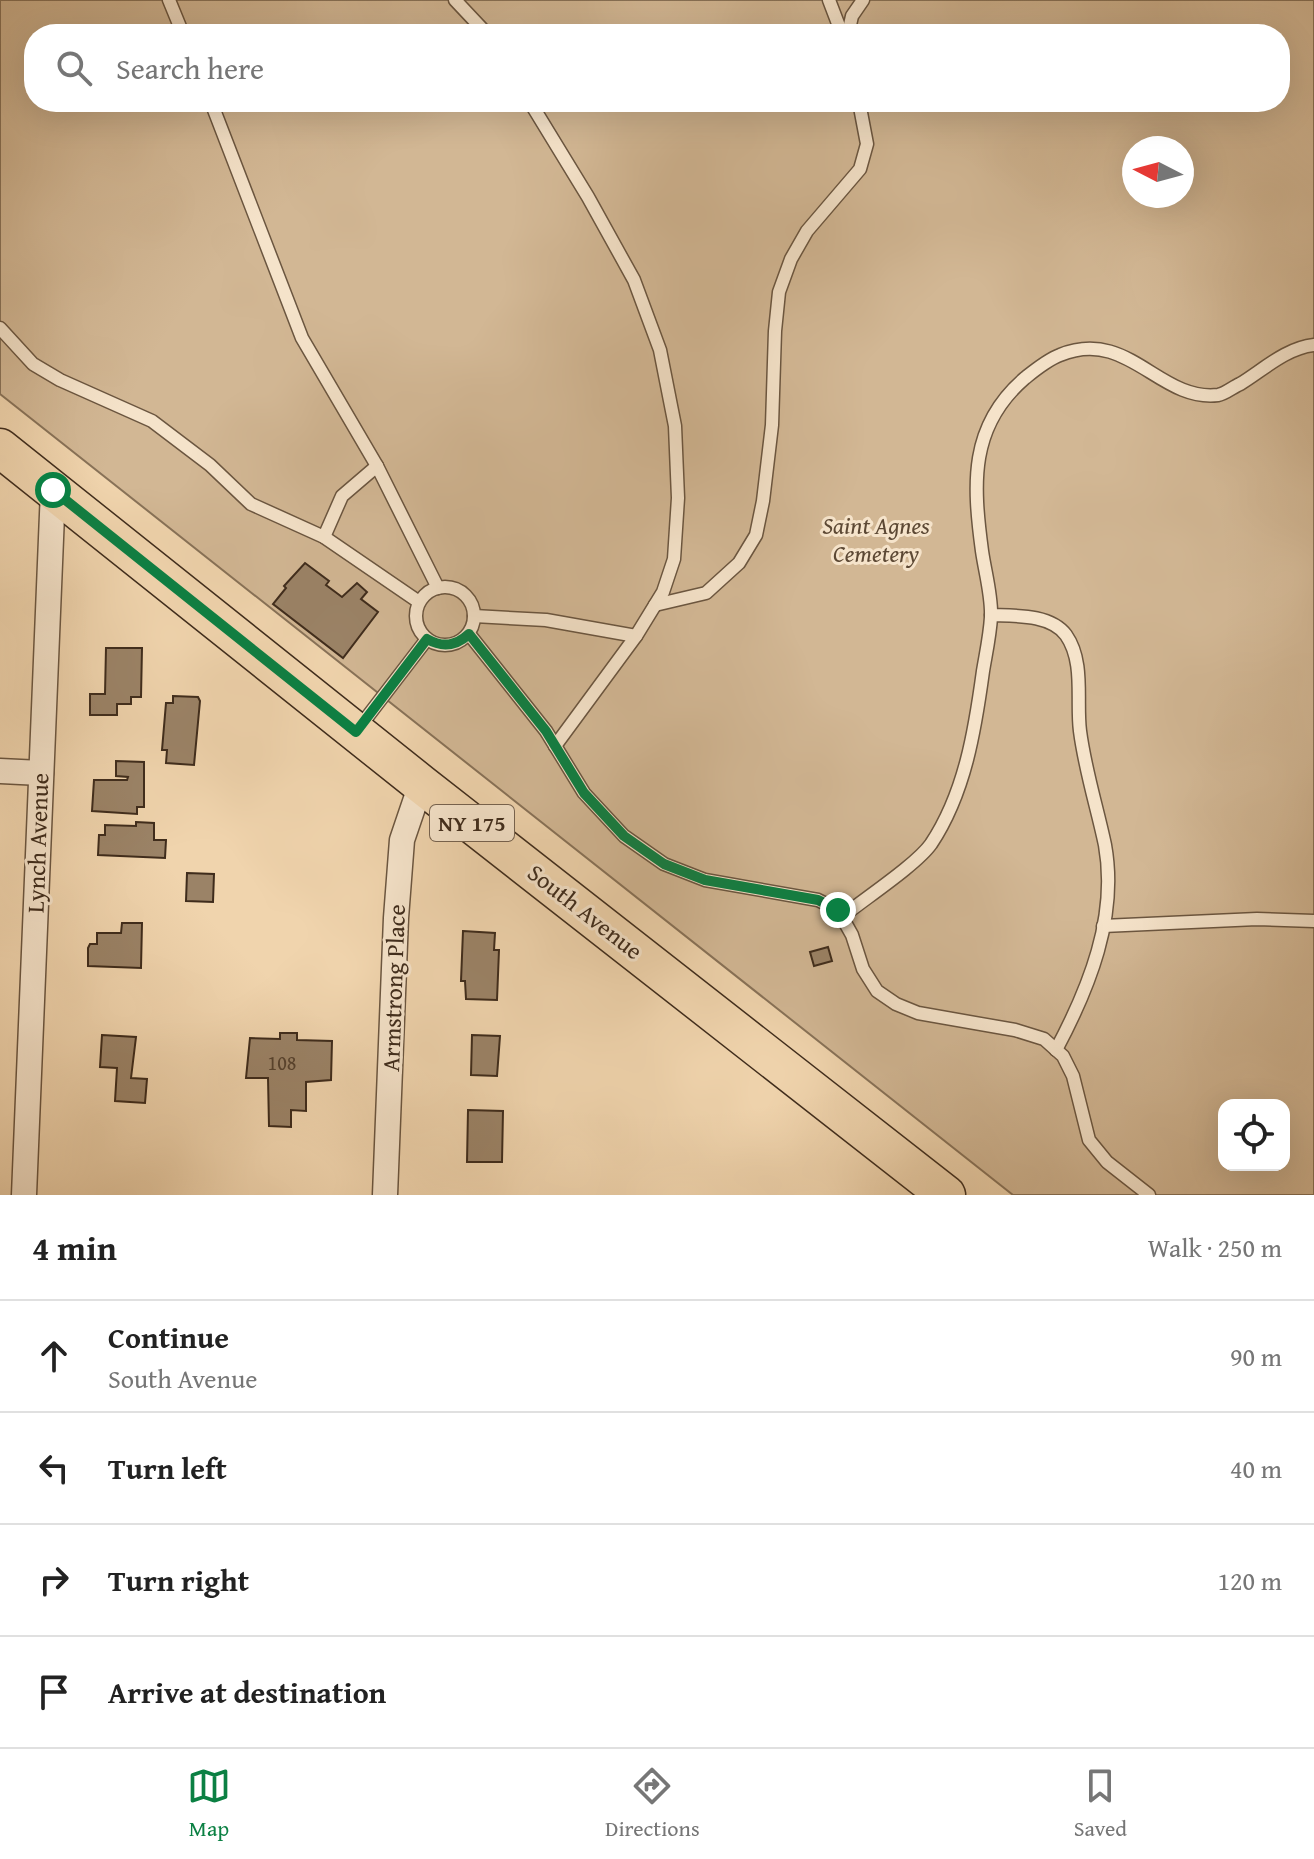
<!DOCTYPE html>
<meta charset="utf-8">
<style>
:root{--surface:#fff;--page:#f6f6f6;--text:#222;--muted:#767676;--line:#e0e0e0;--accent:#0b8043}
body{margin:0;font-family:"Gentium Book Plus",serif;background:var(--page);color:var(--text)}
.controls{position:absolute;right:24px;bottom:24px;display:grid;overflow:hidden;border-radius:16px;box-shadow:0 8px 32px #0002}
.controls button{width:72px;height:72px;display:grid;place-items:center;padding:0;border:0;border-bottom:2px solid var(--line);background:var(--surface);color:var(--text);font:40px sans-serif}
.compass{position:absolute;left:1122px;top:136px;width:72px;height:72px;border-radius:50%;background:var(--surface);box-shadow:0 8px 32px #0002;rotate:276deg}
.stop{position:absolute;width:24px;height:24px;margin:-18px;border:6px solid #0b8043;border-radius:50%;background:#fff}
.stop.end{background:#0b8043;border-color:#fff;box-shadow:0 2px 8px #0008}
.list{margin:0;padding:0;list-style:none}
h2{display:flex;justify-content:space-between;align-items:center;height:104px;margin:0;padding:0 32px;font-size:34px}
h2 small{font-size:26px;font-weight:400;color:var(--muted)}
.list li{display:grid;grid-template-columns:52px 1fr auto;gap:24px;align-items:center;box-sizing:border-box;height:112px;padding:0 32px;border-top:2px solid var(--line)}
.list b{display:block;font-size:30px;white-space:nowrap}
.list p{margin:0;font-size:26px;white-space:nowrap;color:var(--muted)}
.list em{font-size:26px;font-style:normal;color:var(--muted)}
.icon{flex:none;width:44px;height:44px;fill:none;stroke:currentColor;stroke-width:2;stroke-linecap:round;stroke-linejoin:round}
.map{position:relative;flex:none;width:1314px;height:1195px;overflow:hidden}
.search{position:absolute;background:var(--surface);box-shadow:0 8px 32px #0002;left:24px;right:24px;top:24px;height:88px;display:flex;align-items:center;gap:20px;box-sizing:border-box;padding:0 28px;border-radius:32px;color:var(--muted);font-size:30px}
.sheet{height:552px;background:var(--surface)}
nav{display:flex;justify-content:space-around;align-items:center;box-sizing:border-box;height:112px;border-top:2px solid var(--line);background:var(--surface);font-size:22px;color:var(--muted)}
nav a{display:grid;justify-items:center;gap:4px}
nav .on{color:var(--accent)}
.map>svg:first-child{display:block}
.green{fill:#d2b794;stroke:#887258;stroke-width:2;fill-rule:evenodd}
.building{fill:#9b8367;stroke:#3f2c1c;stroke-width:2}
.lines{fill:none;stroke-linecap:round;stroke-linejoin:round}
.service-casing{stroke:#6b5640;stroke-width:15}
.minor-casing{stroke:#6b5640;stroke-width:27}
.primary-casing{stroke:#3f2c1c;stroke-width:41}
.service{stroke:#f5e3ca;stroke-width:12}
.minor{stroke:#f5e3ca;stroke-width:24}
.primary{stroke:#f0d4ad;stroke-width:38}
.route{stroke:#0b8043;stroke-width:10}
.labels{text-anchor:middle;stroke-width:6;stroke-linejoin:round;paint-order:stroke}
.number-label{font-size:20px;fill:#56422f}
.shield{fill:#f5e3ca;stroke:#766350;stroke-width:2}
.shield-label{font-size:22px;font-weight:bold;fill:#3f2c1c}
.park-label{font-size:24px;font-style:italic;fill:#5c4834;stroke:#f5e3ca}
.street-label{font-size:24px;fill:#3f2c1c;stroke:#f5e3ca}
</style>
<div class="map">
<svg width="1314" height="1195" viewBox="0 0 1314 1195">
<rect width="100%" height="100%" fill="#f0d4ad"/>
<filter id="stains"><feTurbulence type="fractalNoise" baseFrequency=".0025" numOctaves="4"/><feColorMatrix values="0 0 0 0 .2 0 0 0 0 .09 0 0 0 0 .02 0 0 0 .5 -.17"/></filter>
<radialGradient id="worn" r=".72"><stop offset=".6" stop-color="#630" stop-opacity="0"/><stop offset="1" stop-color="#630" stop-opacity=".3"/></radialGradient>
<path class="green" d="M 0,0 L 1314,0 L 1314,1195 L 1013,1195 L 0,394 ZM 34,34 L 1280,34 L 1280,102 L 34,102 ZM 1134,148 L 1182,148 L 1182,196 L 1134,196 ZM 1224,1105 L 1284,1105 L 1284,1165 L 1224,1165 Z"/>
<g class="building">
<polygon points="305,563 329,581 326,585 342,597 357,583 367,592 361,599 378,612 343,658 273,604 286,588 284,586"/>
<polygon points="106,648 142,648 141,697 131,697 131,704 117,704 117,715 90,715 90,694 105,694"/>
<polygon points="173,696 198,697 200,701 194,765 166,763 167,750 162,750 166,703 173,703"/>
<polygon points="116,761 144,762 144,807 137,807 137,814 92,811 94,780 127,780 128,777 116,776"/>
<polygon points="136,822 154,823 154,840 166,840 165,858 98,855 99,835 105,835 105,825 136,826"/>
<polygon points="187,873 214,874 213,902 186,901"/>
<polygon points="122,923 142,923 141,968 88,966 88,948 90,944 97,944 97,933 121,933"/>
<polygon points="463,931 495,933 494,950 499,950 497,1000 466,999 465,981 461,981"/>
<polygon points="828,947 832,961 814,966 810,952"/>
<polygon points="280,1033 297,1033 297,1040 332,1041 331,1080 306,1082 306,1111 291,1110 291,1127 269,1126 268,1078 246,1078 250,1038 280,1039"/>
<polygon points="102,1035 136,1037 131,1078 147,1079 145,1103 115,1101 117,1068 100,1067"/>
<polygon points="472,1035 500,1036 497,1076 471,1075"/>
<polygon points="468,1110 503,1111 502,1162 467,1162"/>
</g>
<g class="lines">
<g class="service-casing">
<g id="service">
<polyline points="169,0 183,34"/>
<polyline points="455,0 487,34"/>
<polyline points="829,0 842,34"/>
<polyline points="848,34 852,16 863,0"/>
<polyline points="211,102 302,338 377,466 438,588"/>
<polyline points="530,102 588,197 634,280 660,350 675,426 678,498 674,559 663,592 636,636 555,746"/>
<polyline points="0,328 33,364 60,380 152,421 210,465 251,504 324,537 419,602"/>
<polyline points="324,537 342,496 377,466"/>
<circle cx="445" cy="616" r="29"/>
<polyline points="655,605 706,593 739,563 756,535 763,501 772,425 775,331 779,292 791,259 807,231 860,169 867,144 859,102"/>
<path d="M 991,615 C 1015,616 1050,614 1066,635 C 1085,662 1076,701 1080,731 C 1085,770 1097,807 1105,845 C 1118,917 1089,988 1056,1050"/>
<polyline points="474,616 546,620 636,636"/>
<polyline points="469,634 546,731 584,793 624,836 664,864 705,880 818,900 838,910 852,935 863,969 877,991 896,1004 918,1013 1015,1030 1044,1039 1063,1056 1073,1076 1089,1140 1107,1162 1149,1195"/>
<polyline points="358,729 427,639"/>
<path d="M 842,917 C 864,899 916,865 931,844 C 965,793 975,730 983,671 C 986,653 990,635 991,617 C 992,596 985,572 982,551 C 973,484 969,426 1025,378 C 1035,370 1047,360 1060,355 C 1128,327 1159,402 1218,395 C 1225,394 1233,387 1240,384 C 1263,370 1286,348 1314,345"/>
<polyline points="1103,926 1257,919 1314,921"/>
</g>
</g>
<g class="minor-casing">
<g id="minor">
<polyline points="0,771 41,773"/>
<polyline points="24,1195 53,490"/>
<polyline points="385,1195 396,918 402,840 421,784"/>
</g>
</g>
<g class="primary-casing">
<polyline id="primary" points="0,448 421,784 946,1195"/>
</g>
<use href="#service" class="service"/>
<use href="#minor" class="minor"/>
<use href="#primary" class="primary"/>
</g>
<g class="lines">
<path class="route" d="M 53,490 L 356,732 L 427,639 C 443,648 456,646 469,634 L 546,731 L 584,793 L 624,836 L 664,864 L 705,880 L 818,900 L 838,910"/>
</g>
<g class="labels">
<g class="number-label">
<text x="282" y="1070">108</text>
</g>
<rect class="shield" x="430" y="805" width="84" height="36" rx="6"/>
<g class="shield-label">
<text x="472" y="831">NY 175</text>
</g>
<g class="park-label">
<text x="876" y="534">Saint Agnes<tspan x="876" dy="28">Cemetery</tspan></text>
</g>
<g class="street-label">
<text transform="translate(38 843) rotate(-88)" y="8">Lynch Avenue</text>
<text transform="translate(585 912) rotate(38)" y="8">South Avenue</text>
<text transform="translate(394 988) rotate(-88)" y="8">Armstrong Place</text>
</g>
</g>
<rect width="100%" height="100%" filter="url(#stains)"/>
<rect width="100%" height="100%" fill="url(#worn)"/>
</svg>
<div class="controls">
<button><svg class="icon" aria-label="locate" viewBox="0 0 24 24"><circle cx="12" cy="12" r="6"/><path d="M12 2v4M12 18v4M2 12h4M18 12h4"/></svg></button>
</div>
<svg class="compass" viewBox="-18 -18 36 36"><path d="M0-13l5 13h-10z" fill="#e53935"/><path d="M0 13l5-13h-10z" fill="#767676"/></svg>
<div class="stop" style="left:53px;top:490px"></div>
<div class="stop end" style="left:838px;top:910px"></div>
<div class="search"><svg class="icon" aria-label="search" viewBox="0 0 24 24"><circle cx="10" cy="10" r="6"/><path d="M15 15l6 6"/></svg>Search here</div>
</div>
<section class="sheet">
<h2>4 min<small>Walk · 250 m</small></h2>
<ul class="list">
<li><svg class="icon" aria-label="ahead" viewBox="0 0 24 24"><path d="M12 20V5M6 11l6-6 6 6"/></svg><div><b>Continue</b><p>South Avenue</p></div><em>90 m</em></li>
<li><svg class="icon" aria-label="left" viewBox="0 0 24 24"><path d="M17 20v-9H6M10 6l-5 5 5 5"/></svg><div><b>Turn left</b></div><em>40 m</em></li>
<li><svg class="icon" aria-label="right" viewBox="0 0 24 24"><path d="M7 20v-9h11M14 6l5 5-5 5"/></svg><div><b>Turn right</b></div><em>120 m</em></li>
<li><svg class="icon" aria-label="arrive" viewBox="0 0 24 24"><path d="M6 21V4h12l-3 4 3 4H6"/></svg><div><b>Arrive at destination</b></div></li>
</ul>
</section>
<nav>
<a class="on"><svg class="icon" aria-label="map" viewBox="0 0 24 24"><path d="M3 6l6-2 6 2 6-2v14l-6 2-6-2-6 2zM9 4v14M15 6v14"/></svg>Map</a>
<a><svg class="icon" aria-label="directions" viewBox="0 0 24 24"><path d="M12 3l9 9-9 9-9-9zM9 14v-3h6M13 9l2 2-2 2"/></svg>Directions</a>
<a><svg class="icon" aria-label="saved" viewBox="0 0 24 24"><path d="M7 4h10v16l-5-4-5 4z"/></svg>Saved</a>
</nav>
